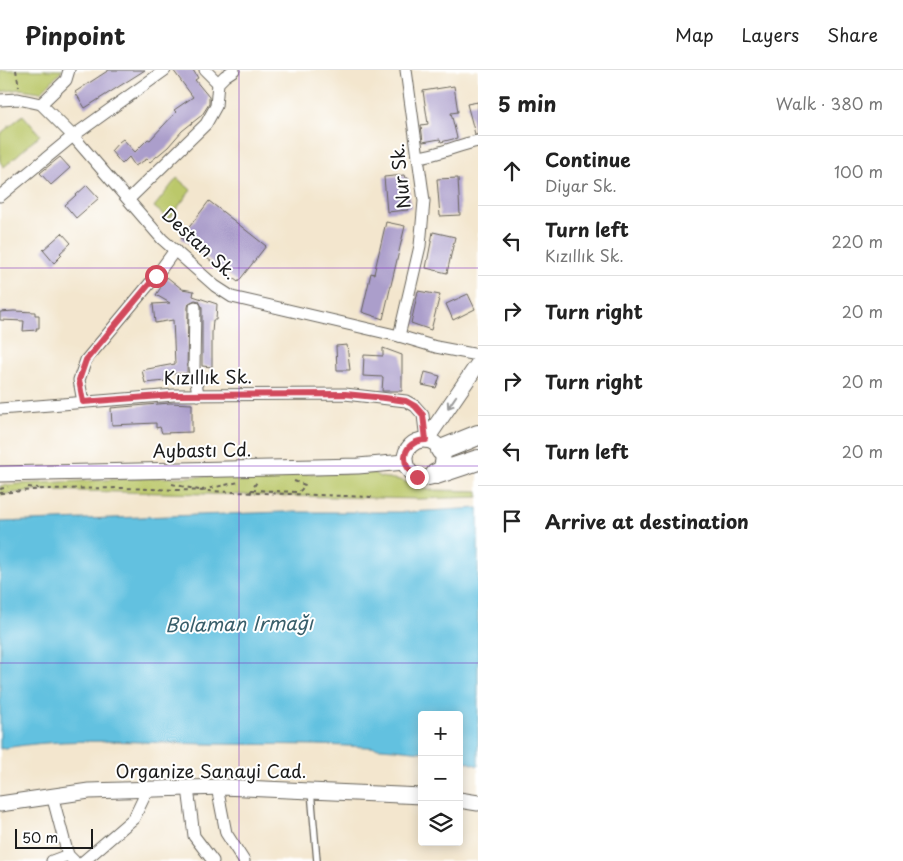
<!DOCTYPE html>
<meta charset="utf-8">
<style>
:root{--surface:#fff;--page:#f6f6f6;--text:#222;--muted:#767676;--line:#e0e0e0}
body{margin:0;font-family:"Playpen Sans",sans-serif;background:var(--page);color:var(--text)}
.controls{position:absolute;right:15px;bottom:15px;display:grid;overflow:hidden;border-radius:5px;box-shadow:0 2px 12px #0003}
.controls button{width:45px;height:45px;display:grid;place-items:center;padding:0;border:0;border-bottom:1px solid var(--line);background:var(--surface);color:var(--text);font:25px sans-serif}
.scale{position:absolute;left:15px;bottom:12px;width:78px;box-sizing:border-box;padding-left:5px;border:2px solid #1c1c1c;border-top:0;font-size:14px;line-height:18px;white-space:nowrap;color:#1c1c1c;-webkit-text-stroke:4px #fff;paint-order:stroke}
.stop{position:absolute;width:15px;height:15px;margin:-11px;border:4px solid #d1495b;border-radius:50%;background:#fff}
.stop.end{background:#d1495b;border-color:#fff;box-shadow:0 1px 5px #0008}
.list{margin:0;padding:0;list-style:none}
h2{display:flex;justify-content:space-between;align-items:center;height:65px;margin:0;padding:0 20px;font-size:21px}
h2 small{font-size:16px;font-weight:400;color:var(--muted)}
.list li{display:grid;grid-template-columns:32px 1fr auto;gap:15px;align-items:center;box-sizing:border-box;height:70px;padding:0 20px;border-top:1px solid var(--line)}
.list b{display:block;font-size:19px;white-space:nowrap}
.list p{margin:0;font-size:16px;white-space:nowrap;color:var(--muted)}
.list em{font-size:16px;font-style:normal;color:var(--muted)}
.icon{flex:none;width:28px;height:28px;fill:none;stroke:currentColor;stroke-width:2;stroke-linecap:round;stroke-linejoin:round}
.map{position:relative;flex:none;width:478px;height:791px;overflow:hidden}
header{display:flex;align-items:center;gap:30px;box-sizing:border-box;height:70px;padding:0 25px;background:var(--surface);border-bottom:1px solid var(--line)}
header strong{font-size:24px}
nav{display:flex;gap:28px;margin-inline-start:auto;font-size:18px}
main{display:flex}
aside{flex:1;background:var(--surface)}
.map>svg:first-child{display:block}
.green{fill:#bbc86a;stroke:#6c7243}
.water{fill:#62c1e0;stroke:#3f6e7e}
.building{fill:#ab9ecb}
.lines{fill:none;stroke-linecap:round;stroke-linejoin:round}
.lane-casing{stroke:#67635a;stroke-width:8}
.street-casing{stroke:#67635a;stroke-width:13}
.secondary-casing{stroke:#67635a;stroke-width:17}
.highway-casing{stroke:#67635a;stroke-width:22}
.path{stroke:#67635a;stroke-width:2;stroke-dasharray:4 4;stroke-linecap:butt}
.lane{stroke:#fff;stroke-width:5.5}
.street{stroke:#fff;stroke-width:11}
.secondary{stroke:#fff;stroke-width:15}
.highway{stroke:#fff;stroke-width:20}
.oneway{stroke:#999}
.route{stroke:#d1495b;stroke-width:6}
.grid{fill:none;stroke:#7b2cbf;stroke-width:1;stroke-opacity:0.55}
.labels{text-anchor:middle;stroke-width:4;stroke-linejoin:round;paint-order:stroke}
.street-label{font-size:18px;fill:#1c1c1c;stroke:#fff}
.water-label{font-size:19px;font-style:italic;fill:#385e6a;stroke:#fff}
</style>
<header>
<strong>Pinpoint</strong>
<nav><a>Map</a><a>Layers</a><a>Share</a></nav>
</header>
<main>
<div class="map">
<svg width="478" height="791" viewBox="0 0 478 791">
<rect width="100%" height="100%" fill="#fff"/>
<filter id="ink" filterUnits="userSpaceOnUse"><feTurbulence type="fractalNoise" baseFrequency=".02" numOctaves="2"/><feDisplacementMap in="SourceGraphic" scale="10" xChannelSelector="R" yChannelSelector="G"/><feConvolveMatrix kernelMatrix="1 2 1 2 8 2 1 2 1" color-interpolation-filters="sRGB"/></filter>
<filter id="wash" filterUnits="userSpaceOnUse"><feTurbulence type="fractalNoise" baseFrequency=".0096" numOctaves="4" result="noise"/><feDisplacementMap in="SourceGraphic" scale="20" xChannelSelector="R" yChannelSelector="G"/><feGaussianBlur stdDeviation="1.12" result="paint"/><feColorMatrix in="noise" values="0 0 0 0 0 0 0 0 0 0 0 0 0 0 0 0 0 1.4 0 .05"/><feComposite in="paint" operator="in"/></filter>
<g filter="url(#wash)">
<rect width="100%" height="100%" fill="#f3e6ce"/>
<g class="green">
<polygon points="0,0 63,0 41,22 20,19 0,22"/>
<polygon points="23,45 40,65 4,97 0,92 0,64"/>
<polygon points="177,108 191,120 169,149 154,137"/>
<polygon points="325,403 374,403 380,407 400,410 429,420 478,421 478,427 419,429 36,420 0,425 0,416 18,414 146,408"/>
</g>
<path class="water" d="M 478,438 L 478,696 L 459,689 L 459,645 L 422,645 L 422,682 C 352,673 279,675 209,674 C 141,673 67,666 0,679 L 0,452 L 283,442 L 411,442 Z"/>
<g id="blocks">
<g class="building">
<polygon points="109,0 145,0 85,38 75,22"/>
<polygon points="173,0 193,0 198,8 195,10 209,27 209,34 202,45 182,61 168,77 150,92 147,89 135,96 129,87 122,94 111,81 119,72 123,69 135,82 148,69 150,70 176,42 174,40 193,27"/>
<polygon points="454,16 458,42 451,43 457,68 441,72 440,69 423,72 421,55 428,54 423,21"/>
<polygon points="478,32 478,64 475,64 467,34"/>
<polygon points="60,87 70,98 51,115 40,103"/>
<polygon points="404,105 405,108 408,108 411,138 408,138 408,140 387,142 384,107"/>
<polygon points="458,108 460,145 440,146 437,109"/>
<polygon points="87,115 99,128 76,148 65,135"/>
<polygon points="209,131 266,176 238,212 181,168"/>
<polygon points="386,152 405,156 383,249 362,242 371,203 374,204"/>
<polygon points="433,162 455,167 447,203 426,198"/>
<polygon points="62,163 71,173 60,183 62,185 54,193 43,180"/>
<polygon points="167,207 182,219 194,221 193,226 217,234 216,250 213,250 212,263 212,297 202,296 202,237 199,231 195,230 189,233 188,237 187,304 165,304 166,311 145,313 142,300 175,294 173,250 155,253 153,234 170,233 156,225"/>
<polygon points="418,221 440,225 431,260 411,253"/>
<polygon points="468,224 475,239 453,250 446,234"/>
<polygon points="14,241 35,242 35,245 39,245 39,258 36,258 37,260 23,261 24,251 0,250 0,242"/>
<polygon points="347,275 350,300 337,300 336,276"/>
<polygon points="383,278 402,285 402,321 382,321 383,307 363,306 364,285 383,286"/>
<polygon points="425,302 440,306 436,318 422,315"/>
<polygon points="170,333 192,334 192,362 162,363 160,357 156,358 156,353 112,355 111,338"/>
</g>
</g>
</g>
<g filter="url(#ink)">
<use href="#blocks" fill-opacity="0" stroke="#67635a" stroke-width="1"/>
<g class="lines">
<g class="lane-casing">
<polyline id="lane" points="311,721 317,791"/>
</g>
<g class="street-casing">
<g id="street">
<polyline points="205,0 218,13"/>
<polyline points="0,30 18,29 41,34 73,66 162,169 215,216 232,227 399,266 436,277 478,285"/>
<polyline points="41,34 66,10 69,0"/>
<path d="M 418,87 C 439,85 457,75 478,71"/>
<polyline points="0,126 73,66 165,0"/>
<polyline points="129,129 206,54 216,36 218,13 225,6 234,0"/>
<polyline points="195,237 194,297 198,325"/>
<polyline points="399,266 420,176 424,131 406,0"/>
<polyline points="83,332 79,310 86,290 156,206 175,180"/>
<polyline points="0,339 174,325 345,324 406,331 415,336 423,345 426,370"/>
<polyline points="217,717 226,763 244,791"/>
<polyline points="188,718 194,766 213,791"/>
<polyline points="52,725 68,785 74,791"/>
<polyline points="52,791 68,785"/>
<polyline points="84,791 134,748 148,719"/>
</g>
</g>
<g class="secondary-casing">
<g id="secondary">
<circle cx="424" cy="389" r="19"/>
<polyline points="426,370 478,294"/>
<polyline points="0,404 358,396 405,392"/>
<polyline points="459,730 478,733"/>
<polyline points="0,734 89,721 222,717 422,726"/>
</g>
</g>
<g class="highway-casing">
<g id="highway">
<polyline points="441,380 478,365"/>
<polyline points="436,404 478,390"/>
</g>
</g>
<g class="path">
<polyline points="16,0 19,17"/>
<polyline points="172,414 199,420"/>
<polyline points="28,417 38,418"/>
<polyline points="0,419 8,417"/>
<polyline points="202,420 239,412"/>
<polyline points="252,420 298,422 301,420 305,415 294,411"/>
<polyline points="0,423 43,419 123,418 373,427"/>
<polyline points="250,423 258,410"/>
</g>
<use href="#lane" class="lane"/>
<use href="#street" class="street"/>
<use href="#secondary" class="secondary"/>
<use href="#highway" class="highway"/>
</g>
<defs><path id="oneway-shaft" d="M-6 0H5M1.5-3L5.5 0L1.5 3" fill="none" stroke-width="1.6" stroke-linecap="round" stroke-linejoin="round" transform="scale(1.25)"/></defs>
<use class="oneway" href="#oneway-shaft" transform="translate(452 332) rotate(124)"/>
</g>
<g class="lines" filter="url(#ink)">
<path class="route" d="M 156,206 L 86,290 L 79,310 L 83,332 L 174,325 L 345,324 L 385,328 L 406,331 L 415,336 L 423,345 L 426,370 C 402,371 398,395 417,407"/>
</g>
<path class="grid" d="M 239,0 L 239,791M 0,198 L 478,198M 0,396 L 478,396M 0,593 L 478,593"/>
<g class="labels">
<g class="street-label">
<text transform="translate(401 106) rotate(-96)" y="6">Nur Sk.</text>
<text transform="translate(199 174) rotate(43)" y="6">Destan Sk.</text>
<text transform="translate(208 308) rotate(-1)" y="6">Kızıllık Sk.</text>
<text transform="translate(202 381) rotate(-1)" y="6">Aybastı Cd.</text>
<text x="211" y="708">Organize Sanayi Cad.</text>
</g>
<g class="water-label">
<text transform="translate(239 554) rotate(-1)" y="7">Bolaman Irmağı</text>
</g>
</g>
</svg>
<div class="controls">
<button>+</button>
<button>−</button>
<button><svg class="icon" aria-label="layers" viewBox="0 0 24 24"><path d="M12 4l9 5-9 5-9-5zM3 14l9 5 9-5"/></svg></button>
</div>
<div class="scale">50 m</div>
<div class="stop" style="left:156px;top:206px"></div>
<div class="stop end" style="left:417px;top:407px"></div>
</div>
<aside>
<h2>5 min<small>Walk · 380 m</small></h2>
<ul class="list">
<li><svg class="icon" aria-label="ahead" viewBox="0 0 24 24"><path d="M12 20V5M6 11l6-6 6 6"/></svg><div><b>Continue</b><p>Diyar Sk.</p></div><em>100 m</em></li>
<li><svg class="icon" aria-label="left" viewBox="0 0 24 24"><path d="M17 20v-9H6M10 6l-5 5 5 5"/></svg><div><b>Turn left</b><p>Kızıllık Sk.</p></div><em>220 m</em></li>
<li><svg class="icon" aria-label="right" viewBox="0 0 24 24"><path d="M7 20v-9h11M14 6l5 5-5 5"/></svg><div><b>Turn right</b></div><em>20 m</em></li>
<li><svg class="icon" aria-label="right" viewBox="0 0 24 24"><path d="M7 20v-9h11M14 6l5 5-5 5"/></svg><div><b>Turn right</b></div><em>20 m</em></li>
<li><svg class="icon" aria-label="left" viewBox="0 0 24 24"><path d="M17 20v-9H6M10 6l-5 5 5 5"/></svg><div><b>Turn left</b></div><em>20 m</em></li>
<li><svg class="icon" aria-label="arrive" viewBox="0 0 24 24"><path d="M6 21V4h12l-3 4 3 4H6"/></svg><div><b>Arrive at destination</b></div></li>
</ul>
</aside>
</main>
